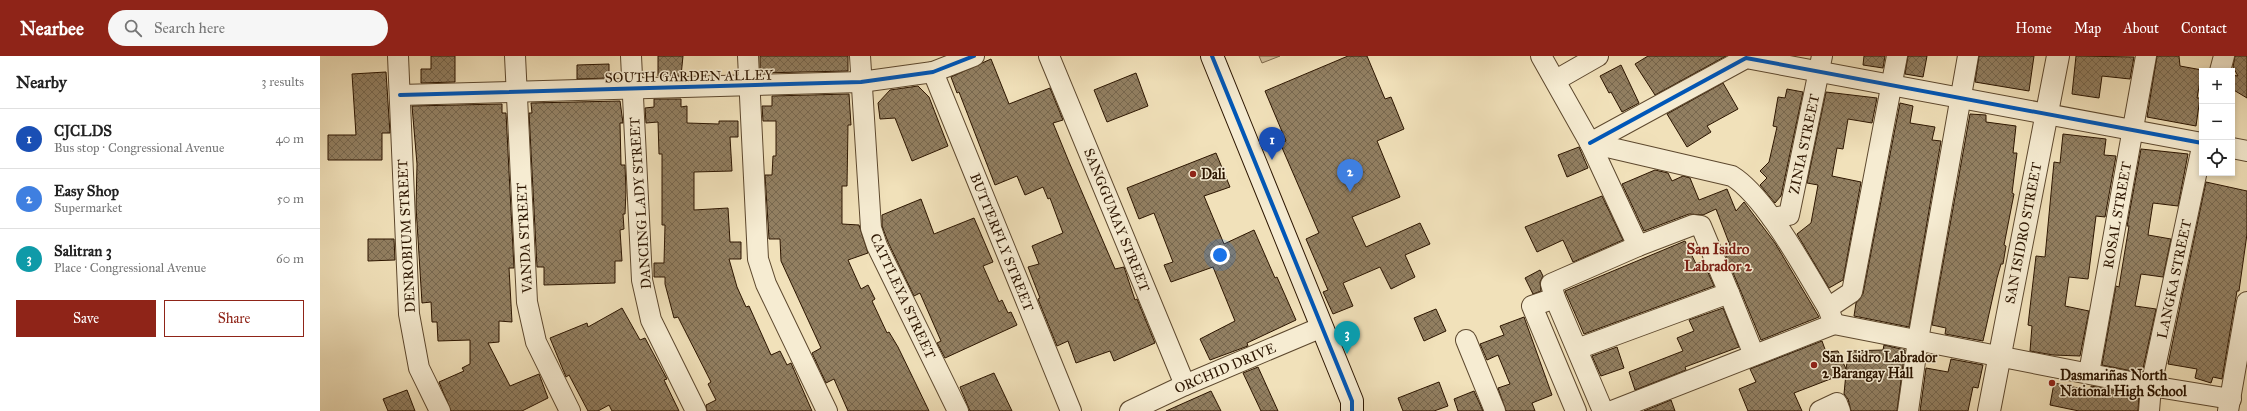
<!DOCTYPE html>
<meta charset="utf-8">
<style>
:root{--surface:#fff;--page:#f6f6f6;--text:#222;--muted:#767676;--line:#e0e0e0;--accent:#8f2418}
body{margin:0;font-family:"IM FELL Great Primer",serif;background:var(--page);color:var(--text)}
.controls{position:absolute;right:12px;top:12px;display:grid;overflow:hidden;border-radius:0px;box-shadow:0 2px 6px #0003}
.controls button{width:36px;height:36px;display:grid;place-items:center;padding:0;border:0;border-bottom:1px solid var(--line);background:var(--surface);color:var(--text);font:20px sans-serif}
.you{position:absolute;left:900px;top:199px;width:14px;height:14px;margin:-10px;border:3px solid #fff;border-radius:50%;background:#1a73e8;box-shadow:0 0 0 6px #1a73e833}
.badge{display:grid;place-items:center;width:26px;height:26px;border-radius:50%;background:var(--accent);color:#fff;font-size:13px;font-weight:700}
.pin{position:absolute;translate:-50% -33px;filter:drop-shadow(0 1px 2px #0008)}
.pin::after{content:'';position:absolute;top:21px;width:14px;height:12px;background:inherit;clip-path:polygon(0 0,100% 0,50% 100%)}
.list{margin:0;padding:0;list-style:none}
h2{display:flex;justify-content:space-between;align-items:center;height:52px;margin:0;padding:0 16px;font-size:17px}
h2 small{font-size:13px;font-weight:400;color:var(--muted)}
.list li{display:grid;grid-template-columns:26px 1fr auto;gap:12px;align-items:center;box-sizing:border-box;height:60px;padding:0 16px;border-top:1px solid var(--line)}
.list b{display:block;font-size:15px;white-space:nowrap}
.list p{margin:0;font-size:13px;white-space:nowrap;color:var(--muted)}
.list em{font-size:13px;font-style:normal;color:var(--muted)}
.actions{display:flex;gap:8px;padding:12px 16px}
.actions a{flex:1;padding:9px 0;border:1px solid var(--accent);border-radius:0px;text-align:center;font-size:14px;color:var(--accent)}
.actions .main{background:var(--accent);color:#fff}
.icon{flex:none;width:22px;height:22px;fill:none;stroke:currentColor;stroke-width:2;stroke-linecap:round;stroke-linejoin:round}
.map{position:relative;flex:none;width:1927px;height:355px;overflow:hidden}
header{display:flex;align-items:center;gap:24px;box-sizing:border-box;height:56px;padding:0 20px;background:var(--accent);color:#fff}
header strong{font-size:19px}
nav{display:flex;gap:22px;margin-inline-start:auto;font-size:14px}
.search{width:280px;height:36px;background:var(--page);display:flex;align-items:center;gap:10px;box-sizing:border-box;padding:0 14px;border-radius:22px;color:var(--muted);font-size:15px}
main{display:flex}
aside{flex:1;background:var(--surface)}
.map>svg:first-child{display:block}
.garden{fill:#d0be9a;stroke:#7e6a4d}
.building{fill:url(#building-cross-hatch);stroke:#2c1500}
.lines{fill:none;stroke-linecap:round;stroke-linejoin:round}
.minor-casing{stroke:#5d482e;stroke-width:22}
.tertiary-casing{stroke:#5d482e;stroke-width:24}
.secondary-casing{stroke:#2c1500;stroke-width:24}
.minor{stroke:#f6ecd2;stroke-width:20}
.tertiary{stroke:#f6ecd2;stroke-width:22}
.secondary{stroke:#f6ecd2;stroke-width:22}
.cycleway-casing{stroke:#f6ecd2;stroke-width:6}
.cycleway{stroke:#0057b8;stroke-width:4}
.poi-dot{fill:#8f2418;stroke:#f6ecd2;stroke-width:1.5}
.labels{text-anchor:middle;stroke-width:3;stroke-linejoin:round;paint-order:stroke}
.street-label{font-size:14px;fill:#2c1500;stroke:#f6ecd2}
.poi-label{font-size:14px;font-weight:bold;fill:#2c1500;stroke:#f6ecd2;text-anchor:start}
.neighbourhood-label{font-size:15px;font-weight:bold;fill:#7a1f14;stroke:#f6ecd2}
</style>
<header>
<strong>Nearbee</strong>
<div class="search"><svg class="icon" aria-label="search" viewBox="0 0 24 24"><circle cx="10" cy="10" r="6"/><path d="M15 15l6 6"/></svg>Search here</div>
<nav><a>Home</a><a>Map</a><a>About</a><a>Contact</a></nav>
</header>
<main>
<aside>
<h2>Nearby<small>3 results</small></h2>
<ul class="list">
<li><span class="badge" style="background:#1a4fb4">1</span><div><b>CJCLDS</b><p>Bus stop · Congressional Avenue</p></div><em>40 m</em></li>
<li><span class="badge" style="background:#3f7fe0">2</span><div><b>Easy Shop</b><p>Supermarket</p></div><em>50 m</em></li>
<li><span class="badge" style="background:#0f9aa8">3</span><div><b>Salitran 3</b><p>Place · Congressional Avenue</p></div><em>60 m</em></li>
</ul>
<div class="actions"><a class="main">Save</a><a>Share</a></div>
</aside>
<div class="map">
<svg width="1927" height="355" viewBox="0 0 1927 355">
<defs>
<pattern id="building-cross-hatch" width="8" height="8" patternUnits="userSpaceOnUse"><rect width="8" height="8" fill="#927f61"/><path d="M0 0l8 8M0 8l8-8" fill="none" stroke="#77674e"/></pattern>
</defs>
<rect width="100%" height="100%" fill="#f1e1ba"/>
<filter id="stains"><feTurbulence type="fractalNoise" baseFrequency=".005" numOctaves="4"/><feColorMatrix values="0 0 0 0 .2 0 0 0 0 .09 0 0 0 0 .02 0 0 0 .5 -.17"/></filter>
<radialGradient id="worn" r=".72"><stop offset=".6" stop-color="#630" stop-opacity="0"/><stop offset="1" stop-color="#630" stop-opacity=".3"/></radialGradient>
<polygon class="garden" points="939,0 960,0 942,7"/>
<g class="building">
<polygon points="111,0 135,0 135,26 101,27 101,13 111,13"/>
<polygon points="338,0 363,0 361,20 338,20"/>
<polygon points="440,0 528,0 528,15 440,17"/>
<polygon points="1028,0 1047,0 1065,43 1071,41 1084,73 1057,85 1080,141 1032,161 1046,191 1100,167 1110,188 1085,199 1095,221 1071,233 1060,211 1023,227 1033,250 1013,258 1003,236 1008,234 986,183 999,177 960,87 966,85 945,35"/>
<polygon points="1328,0 1406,0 1335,39 1315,8"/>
<polygon points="1544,0 1565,0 1563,12 1543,9"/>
<polygon points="1588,0 1607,0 1603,21 1585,18"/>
<polygon points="1659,0 1714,0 1709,35 1655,26"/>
<polygon points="1756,0 1814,1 1810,23 1782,20 1779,42 1752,38"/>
<polygon points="1837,0 1859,0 1860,10 1882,14 1877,42 1880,42 1876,70 1827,61"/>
<polygon points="1915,0 1927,0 1927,42 1912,33 1912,19 1918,20 1913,11"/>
<polygon points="671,3 689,48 730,32 743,64 733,67 749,106 795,213 804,211 815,244 817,243 835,287 794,305 790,295 756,307 748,285 737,290 718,243 720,242 708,211 719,208 712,190 743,177 730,142 728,143 723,131 705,139 697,120 675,129 639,36 637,37 631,21"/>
<polygon points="289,8 289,22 257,23 257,9"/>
<polygon points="1301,9 1319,47 1302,56 1291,36 1289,37 1280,20"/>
<polygon points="66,16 70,77 62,77 62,104 8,104 8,79 36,79 32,18"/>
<polygon points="816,17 828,50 787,66 774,34"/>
<polygon points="1403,27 1418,53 1387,70 1391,76 1367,91 1347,58"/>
<polygon points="598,30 609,41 628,90 592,105 575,62 560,63 558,47 570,34"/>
<polygon points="1467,33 1483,36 1461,140 1455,147 1440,129 1447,122 1440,115 1449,106 1457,71 1453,70 1458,41 1465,42"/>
<polygon points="1506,36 1557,42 1552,67 1528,63 1523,93 1517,92 1512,120 1541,126 1523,224 1509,232 1477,178 1491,167 1498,129 1487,127"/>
<polygon points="529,38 531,69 528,69 527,130 522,130 522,168 539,169 548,197 528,204 541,233 548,229 555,243 552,245 567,277 569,276 578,291 609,355 528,355 514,323 506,327 492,297 501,292 461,205 460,183 449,183 445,119 452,119 453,100 456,100 456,65 443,65 442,50 452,50 452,40"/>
<polygon points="334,43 361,43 361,51 367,50 367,67 399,68 399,65 418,65 418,81 410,81 412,115 374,116 374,154 408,152 410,186 421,186 421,203 409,203 417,231 426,251 429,250 451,299 460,295 467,309 471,307 492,355 387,355 386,349 396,344 388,328 391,326 358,261 354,262 345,228 345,221 334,221 334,207 344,207 345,169 342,169 342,98 339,98 338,66 326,67 325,52 334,51"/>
<polygon points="300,45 303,67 300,67 301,109 305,109 306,135 305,158 303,158 304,173 300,174 302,205 295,205 295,227 224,229 224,211 217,211 209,57 212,57 211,47"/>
<polygon points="1580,47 1593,50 1590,67 1615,71 1612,84 1621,85 1589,271 1534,260 1536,247 1543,238"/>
<polygon points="182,48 182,57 186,57 194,212 189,212 192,266 179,265 179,286 168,287 190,330 219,318 228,342 202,355 131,355 119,326 144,315 142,312 150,308 150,284 118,285 117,266 112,266 111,246 102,247 96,151 97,108 92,50"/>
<polygon points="1650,58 1666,59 1666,66 1696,70 1693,97 1697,97 1692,137 1694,138 1684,189 1686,190 1683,208 1681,208 1677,222 1663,285 1625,278 1626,272 1612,269"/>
<polygon points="1743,78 1786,83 1784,99 1796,100 1785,161 1776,160 1768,223 1749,221 1745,250 1769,255 1760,300 1733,299 1710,295 1712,270 1708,269 1716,200 1725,201 1734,106 1740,107"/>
<polygon points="1259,91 1268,112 1247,121 1238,99"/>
<polygon points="1821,93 1868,98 1858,150 1833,147 1828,179 1851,183 1843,221 1821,218 1815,250 1836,253 1822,317 1782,309 1796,230 1799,231 1809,170 1807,170"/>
<polygon points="896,97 910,131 884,140 904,188 934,174 955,222 957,221 976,264 927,287 928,290 890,304 880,283 915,265 893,211 851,226 844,209 853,206 834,157 819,163 807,132"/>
<polygon points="1335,114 1348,117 1352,125 1363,120 1370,122 1379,144 1407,133 1416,155 1424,146 1455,187 1499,261 1441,284 1404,195 1411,192 1396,153 1383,159 1369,158 1324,175 1302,128"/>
<polygon points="1886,126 1927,135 1927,178 1919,235 1917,235 1902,323 1893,321 1891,327 1875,322 1877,313 1848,308"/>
<polygon points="1282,140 1303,184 1253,206 1243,184 1217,196 1205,171"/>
<polygon points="601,143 614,178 654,162 673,206 663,210 679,246 682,244 688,257 691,256 697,269 625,302 617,287 621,285 600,237 594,240 568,186 562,170 562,159"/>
<polygon points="48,183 74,183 75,204 48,205"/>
<polygon points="1365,185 1376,208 1383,205 1394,230 1264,278 1245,235"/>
<polygon points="1220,214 1223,220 1220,226 1221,235 1213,238 1205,222"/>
<polygon points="302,252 320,284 325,282 347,323 344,324 359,355 292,355 289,349 278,355 268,355 249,319 246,321 230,282 267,267 268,271"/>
<polygon points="1403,252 1419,291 1365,311 1366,314 1315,334 1309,316 1363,295 1357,282 1374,275 1369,264"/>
<polygon points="1116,253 1126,275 1104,285 1094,262"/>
<polygon points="1204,261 1232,339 1212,347 1215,355 1186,355 1178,332 1190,328 1178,299 1167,304 1160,288 1184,279 1180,270"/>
<polygon points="1502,285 1506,296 1518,295 1526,313 1529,295 1563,294 1564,289 1585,294 1577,355 1531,355 1528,343 1524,338 1526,317 1474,337 1482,355 1428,355 1419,333 1436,326 1430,313"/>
<polygon points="1297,291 1304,312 1281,320 1272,300"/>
<polygon points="1631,303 1663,309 1658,332 1653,331 1648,355 1600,355 1606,312 1628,316"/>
<polygon points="938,311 958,355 941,355 923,317"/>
<polygon points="674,317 692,355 650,355 640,331"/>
<polygon points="1119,326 1128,350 1114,355 1083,355 1078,342"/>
<polygon points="1734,327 1763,333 1771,333 1771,330 1819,339 1818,355 1759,355 1730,349"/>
<polygon points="87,334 95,355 68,355 63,343"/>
<polygon points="891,335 901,355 846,355"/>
<polygon points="1154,335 1163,355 1138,355 1134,343"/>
<polygon points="1351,344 1355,355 1324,355"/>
</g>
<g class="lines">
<g class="minor-casing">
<g id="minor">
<polyline points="78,0 89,258 99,312 120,355"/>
<polyline points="195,0 207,246 216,286 250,355"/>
<polyline points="311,0 322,224 331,264 376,355"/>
<polyline points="428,0 438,203 446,228 507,355"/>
<polyline points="540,0 551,172 557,190 638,355"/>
<polyline points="729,0 865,329"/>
<polyline points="1221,0 1270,87 1318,190"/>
<polyline points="1900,15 1904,0"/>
<polyline points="613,16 751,355"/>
<polyline points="1236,24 1278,0"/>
<polyline points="80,39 541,26 613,16 654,0"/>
<polyline points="1270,87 1426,2 1882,87"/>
<path d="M 1270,87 L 1412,120 C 1446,141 1486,216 1508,252 L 1514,268"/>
<polyline points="1912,92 1927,95"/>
<polyline points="1452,162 1469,159 1502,0"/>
<polyline points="1409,237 1434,299"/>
<polyline points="1235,242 1212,250 1256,355"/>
<polyline points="1508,252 1532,236 1577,0"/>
<polyline points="1514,268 1831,330 1911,343"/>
<polyline points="1146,284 1175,355"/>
<polyline points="1257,293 1409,237 1381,170 1373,169 1318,190 1231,228 1235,242 1283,355"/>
<polyline points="1769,317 1826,0"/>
<polyline points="810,355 865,329 1002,271"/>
<polyline points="1292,355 1514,268"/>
<polyline points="1500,355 1517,347 1520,355"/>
<polyline points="1588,355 1598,284 1648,0"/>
<polyline points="1829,355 1831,330 1882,91"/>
<polyline points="1908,355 1927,246"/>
</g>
</g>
<g class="tertiary-casing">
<polyline id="tertiary" points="1669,355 1738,0"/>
</g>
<g class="secondary-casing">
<polyline id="secondary" points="892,0 1032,345 1032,355"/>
</g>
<use href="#minor" class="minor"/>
<use href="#tertiary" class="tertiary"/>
<use href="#secondary" class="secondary"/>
<g class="cycleway-casing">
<g id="cycleway">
<polyline points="892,0 1032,345 1032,355"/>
<polyline points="80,39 541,26 613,16 654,0"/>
<polyline points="1270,87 1426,2 1882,87"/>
</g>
</g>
<use href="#cycleway" class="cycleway"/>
</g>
<g class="poi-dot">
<circle cx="873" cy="118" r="4"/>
<circle cx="1494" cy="309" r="4"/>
<circle cx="1732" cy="327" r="4"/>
</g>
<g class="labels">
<g class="street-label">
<text transform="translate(369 20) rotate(-1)" y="5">SOUTH GARDEN ALLEY</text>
<text transform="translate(1484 88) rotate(-78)" y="5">ZINIA STREET</text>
<text transform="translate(320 147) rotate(-94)" y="5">DANCING LADY STREET</text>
<text transform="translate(1797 159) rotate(-80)" y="5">ROSAL STREET</text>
<text transform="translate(797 164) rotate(68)" y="5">SANGGUMAY STREET</text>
<text transform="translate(1703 177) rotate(-79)" y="5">SAN ISIDRO STREET</text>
<text transform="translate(86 180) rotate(-93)" y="5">DENROBIUM STREET</text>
<text transform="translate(204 182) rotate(-93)" y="5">VANDA STREET</text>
<text transform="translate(682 186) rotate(68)" y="5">BUTTERFLY STREET</text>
<text transform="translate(1854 223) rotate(-78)" y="5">LANGKA STREET</text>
<text transform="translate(583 240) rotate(65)" y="5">CATTLEYA STREET</text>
<text transform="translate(905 312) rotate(-23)" y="5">ORCHID DRIVE</text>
</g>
<g class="poi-label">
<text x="881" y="123">Dali</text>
<text x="1502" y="306">San Isidro Labrador<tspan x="1502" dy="16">2 Barangay Hall</tspan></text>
<text x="1740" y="324">Dasmariñas North<tspan x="1740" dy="16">National High School</tspan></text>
</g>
<g class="neighbourhood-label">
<text x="1398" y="198">San Isidro<tspan x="1398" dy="17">Labrador 2</tspan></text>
</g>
</g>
<rect width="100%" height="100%" filter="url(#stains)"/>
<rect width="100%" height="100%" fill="url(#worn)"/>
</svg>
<div class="controls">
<button>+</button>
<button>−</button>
<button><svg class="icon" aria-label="locate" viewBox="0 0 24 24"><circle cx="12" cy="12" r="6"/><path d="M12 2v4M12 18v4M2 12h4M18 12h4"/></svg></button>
</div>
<div class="you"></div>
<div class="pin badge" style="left:952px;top:104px;background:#1a4fb4">1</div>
<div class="pin badge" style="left:1030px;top:136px;background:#3f7fe0">2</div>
<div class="pin badge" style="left:1027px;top:298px;background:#0f9aa8">3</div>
</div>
</main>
